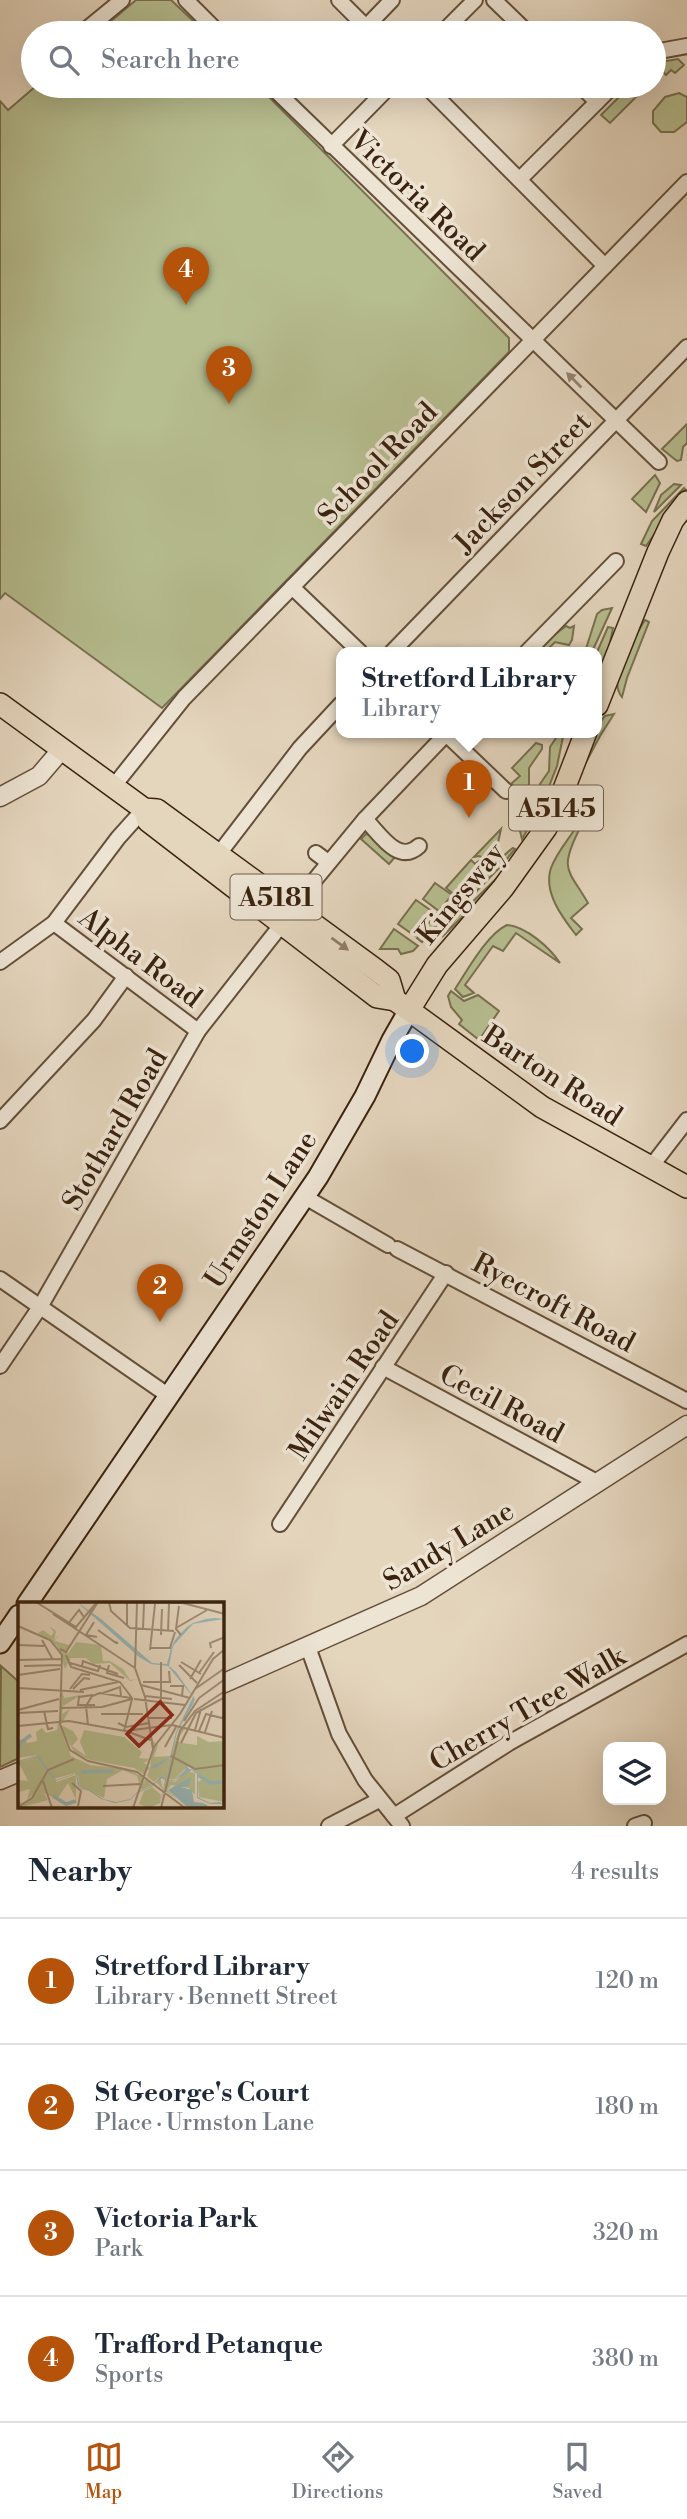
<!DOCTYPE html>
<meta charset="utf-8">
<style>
:root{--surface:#fff;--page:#f2f2f3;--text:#1f2937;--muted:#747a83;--line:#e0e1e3;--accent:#b45309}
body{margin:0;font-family:"Libre Bodoni",serif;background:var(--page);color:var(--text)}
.controls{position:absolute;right:21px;bottom:21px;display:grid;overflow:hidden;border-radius:14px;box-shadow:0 7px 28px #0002}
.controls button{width:63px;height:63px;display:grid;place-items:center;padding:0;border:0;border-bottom:2px solid var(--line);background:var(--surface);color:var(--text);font:35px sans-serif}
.you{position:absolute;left:413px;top:1052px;width:24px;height:24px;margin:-18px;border:5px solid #fff;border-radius:50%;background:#1a73e8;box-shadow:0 0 0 10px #1a73e833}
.badge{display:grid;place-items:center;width:46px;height:46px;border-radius:50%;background:var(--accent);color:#fff;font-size:23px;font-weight:700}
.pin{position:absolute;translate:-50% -58px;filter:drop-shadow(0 2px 4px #0008)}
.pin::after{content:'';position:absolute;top:37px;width:24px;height:21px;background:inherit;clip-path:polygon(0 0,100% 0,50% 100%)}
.popup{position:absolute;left:336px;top:647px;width:266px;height:91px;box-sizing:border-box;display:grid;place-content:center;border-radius:14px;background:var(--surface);filter:drop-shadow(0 2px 5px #0005);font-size:23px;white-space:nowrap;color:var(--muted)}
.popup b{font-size:26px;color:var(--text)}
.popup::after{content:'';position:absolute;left:50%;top:100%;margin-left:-14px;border:14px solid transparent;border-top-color:var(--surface)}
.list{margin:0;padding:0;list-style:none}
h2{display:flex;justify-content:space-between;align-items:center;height:91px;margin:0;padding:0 28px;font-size:30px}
h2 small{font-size:23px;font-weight:400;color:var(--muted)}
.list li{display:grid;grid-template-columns:46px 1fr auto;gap:21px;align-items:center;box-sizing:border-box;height:126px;padding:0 28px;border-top:2px solid var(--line)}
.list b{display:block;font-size:26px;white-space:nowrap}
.list p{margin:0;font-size:23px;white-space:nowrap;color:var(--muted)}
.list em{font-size:23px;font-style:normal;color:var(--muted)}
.icon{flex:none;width:38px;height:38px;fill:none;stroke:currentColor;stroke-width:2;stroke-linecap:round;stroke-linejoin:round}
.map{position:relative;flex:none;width:687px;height:1826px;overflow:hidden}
.search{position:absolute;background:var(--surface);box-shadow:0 7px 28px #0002;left:21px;right:21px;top:21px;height:77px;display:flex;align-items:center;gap:18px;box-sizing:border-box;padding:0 24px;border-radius:38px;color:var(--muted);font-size:26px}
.sheet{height:595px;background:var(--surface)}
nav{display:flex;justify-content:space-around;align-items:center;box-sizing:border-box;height:98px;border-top:2px solid var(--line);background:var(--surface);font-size:19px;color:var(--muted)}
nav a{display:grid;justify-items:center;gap:4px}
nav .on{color:var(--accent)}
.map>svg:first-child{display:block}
.green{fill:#b6bd8f;stroke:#78704f;stroke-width:2}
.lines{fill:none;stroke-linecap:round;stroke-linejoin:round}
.minor-casing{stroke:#644f3a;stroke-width:18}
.tertiary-casing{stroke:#644f3a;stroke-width:21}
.secondary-casing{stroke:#3a220f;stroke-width:23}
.primary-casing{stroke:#3a220f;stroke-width:24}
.minor{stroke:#ede4d4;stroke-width:14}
.tertiary{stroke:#ede4d4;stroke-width:18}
.secondary{stroke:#ede4d4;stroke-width:19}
.primary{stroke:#e4d5bd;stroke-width:21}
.oneway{fill:#948372}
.oneway2{fill:#8f7c66}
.labels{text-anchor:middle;stroke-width:7;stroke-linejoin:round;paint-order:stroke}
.shield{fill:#ede4d4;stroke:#705c4a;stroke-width:2}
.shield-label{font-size:26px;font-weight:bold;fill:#3a220f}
.street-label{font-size:28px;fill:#3a220f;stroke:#ede4d4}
.inset-river{fill:none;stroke:#97b7b9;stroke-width:3.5}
.inset-road{fill:none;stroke:#a08d77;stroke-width:2}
.view{fill:#8f2418;fill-opacity:0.15;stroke:#8f2418;stroke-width:3.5}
.inset-edge{fill:none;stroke:#3a220f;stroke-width:3.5}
</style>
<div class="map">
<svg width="687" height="1826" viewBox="0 0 687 1826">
<rect width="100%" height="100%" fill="#e4d5bd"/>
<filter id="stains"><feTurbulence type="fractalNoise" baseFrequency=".00286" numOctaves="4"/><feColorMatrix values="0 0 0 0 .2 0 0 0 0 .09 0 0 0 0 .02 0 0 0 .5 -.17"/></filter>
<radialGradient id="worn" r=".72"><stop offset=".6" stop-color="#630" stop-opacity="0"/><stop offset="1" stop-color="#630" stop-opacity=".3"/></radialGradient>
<g class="green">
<polygon points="136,0 171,0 206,33 97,33"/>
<polygon points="678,59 684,65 675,73 671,70 666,75 662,71 654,79 654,63"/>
<polygon points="36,86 258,86 509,338 509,352 162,708 5,593 0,599 0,101 8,110"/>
<polygon points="630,86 647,86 610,123 601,115"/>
<polygon points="679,93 687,97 687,122 674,132 661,132 653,123 653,111 665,97"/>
<polygon points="687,424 687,443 683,447 681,460 677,461 662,449"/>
<polygon points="655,475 660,483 646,512 632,499"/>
<polygon points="674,484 681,485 654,512 661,495"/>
<polygon points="684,488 686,490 646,546 641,544 652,521"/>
<polygon points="612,608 592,652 585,652 597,614 602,610"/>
<path d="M 645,620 L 649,622 L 627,678 L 622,697 C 606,679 635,637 645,620 Z"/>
<polygon points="566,626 570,628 574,626 572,640 569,645 555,642 545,652 532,652"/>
<polygon points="608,627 613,628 606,662 597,677 597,652"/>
<polygon points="614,714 600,736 583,768 594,732 597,732 597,726 605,716"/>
<polygon points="560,732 564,732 557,766 546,794 540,789 540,784 549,771 550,747"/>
<polygon points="536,743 542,745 542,749 529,768 529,787 516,800 509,800 506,796 514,788 512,783 520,776 512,768"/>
<polygon points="531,806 541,806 522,839 517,819"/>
<polygon points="548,808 503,876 442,937 457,917 501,874"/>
<polygon points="501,829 497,847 489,860 479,856 474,857"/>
<path d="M 575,829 L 579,830 C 559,870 568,869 588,903 L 571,918 L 582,929 L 576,935 C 562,917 543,892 551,868 C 556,854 567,841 575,829 Z"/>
<polygon points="366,834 375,836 396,856 389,864 361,839"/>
<path d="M 513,848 L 515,849 L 501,866 L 465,903 L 465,897 C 474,888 506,851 513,848 Z"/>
<polygon points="471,860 475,864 480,860 488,863 487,866 458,898 446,888"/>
<polygon points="435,883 452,895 439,911 423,899"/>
<polygon points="416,900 433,912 415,936 398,924"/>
<polygon points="437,913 443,918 422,942 417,938"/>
<path d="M 507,925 C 527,927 550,948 560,963 L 516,933 L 503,951 L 493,946 L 465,985 L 474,993 L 463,997 L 455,989 C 467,971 487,934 507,925 Z"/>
<polygon points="394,929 418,946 413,951 401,954 398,949 380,949"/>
<polygon points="451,991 464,1001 478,995 499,1011 479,1040 459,1024 462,1020 451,1007 448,996"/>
<polygon points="1,1666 19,1682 19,1758 0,1767"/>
</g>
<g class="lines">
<g class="minor-casing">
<g id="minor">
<polyline points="186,0 219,33"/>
<polyline points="339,0 372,33"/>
<polyline points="494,0 528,33"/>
<polyline points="366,27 392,0"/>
<polyline points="82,33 122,0"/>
<polyline points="442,33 475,0"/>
<polyline points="654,52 687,46"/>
<polyline points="271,86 659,462"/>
<polyline points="426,86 605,266"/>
<polyline points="581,86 597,102"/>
<polyline points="331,146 390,86"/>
<polyline points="520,179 613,86"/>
<polyline points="292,587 360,652"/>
<polyline points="392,652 687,347"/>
<polyline points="527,652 616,561"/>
<polyline points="444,732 506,791"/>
<polyline points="113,787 184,698 687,182"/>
<path d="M 365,819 C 380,834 398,865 419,846"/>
<polyline points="316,853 328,862"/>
<polyline points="218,855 300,748 341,704"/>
<polyline points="304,893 365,819 448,732"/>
<polyline points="54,923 198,1031"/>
<polyline points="0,962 54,923 118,838 144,809"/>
<polyline points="0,1121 94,1020 126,976"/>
<polyline points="650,1168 687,1120"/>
<polyline points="305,1197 388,1245"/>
<polyline points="397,1249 687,1401"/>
<polyline points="0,1279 169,1396"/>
<polyline points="0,1366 40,1307 198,1031 282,924"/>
<polyline points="383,1367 591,1479 597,1484"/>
<polyline points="280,1524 446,1273"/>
<polyline points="308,1647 339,1734 365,1780 402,1826"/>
<polyline points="394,1816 509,1743 687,1644"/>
<polyline points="329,1826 379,1800"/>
<polyline points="635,1826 644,1823"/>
</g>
</g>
<g class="tertiary-casing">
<g id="tertiary">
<polyline points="0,797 39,776 62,749"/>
<polyline points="222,1684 421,1596 687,1425"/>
<polyline points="0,1780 19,1772"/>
</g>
</g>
<g class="secondary-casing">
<g id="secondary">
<polyline points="27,1604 318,1177 365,1096 392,1040 409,1010"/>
<polyline points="0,1643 19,1615"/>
</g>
</g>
<g class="primary-casing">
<g id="primary">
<polyline points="0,704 144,809 157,810 376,970 389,980 395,1000"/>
<polyline points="597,705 658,552 673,520 687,502"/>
<polyline points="144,809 148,821 377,997 395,1000 542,1107 687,1187"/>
<polyline points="409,1010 437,965 503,888 546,828 564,789 586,732"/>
</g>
</g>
<use href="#minor" class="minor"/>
<use href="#tertiary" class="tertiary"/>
<use href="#secondary" class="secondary"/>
<use href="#primary" class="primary"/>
</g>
<defs><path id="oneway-solid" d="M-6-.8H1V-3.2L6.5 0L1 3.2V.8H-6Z" transform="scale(1.75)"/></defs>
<use class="oneway" href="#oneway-solid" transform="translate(574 380) rotate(-135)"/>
<use class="oneway2" href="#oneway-solid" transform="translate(340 944) rotate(36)"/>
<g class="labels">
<g class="shield">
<rect x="509" y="785.5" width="94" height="45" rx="5"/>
<rect x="230.5" y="874.5" width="91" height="45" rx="5"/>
</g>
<g class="shield-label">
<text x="556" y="817">A5145</text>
<text x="276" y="906">A5181</text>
</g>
<g class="street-label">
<text transform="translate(418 195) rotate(44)" y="10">Victoria Road</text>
<text transform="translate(377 463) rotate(-46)" y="10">School Road</text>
<text transform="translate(522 482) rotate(-46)" y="10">Jackson Street</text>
<text transform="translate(460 893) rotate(-51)" y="10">Kingsway</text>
<text transform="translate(141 957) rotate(37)" y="10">Alpha Road</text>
<text transform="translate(553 1075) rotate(33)" y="10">Barton Road</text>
<text transform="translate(114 1129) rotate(-60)" y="10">Stothard Road</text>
<text transform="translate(260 1209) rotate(-57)" y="10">Urmston Lane</text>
<text transform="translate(554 1302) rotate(28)" y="10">Ryecroft Road</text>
<text transform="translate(343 1385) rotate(-56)" y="10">Milwain Road</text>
<text transform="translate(502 1403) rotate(28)" y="10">Cecil Road</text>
<text transform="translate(448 1545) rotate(-31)" y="10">Sandy Lane</text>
<text transform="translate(527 1708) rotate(-30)" y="10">Cherry Tree Walk</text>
</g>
</g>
<g transform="translate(18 1602)">
<rect width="206" height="206" fill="#e4d5bd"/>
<path d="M 31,24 L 38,29 L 36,39 L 41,32 L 37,39 L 51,43 L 49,53 L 58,40 L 83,43 L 85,59 L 92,59 L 105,67 L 112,78 L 120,77 L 112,79 L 92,61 L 75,62 L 68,56 L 53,56 L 47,67 L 39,44 L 20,31 L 25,28 L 33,34 L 36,30 ZM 44,88 L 46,96 L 63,93 L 45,104 L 44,112 L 52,107 L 43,123 L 55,129 L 60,137 L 54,144 L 68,154 L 62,140 L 66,128 L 106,135 L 124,150 L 121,156 L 132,157 L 126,161 L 132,166 L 135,139 L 140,143 L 136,155 L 152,154 L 148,176 L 155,145 L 162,126 L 167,127 L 158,139 L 164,141 L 179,143 L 179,134 L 191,140 L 207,139 L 206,200 L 181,195 L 180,180 L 186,176 L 170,164 L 157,177 L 142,176 L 145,187 L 139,181 L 141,175 L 136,180 L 129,174 L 132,166 L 126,172 L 116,166 L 72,158 L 57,151 L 43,128 L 42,119 ZM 40,120 L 53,154 L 72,163 L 108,167 L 125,175 L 126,182 L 127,177 L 134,183 L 123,188 L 119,174 L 105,168 L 89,177 L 86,196 L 62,185 L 60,173 L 57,171 L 35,177 L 39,180 L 58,173 L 58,197 L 50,181 L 39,197 L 26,191 L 30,198 L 0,206 L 0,196 L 3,201 L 10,200 L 18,189 L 9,198 L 12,187 L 0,190 L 0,178 L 10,179 L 0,159 L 5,159 L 18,154 L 25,162 L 19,153 L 0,156 L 1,139 L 13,133 L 7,137 L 9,141 L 19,139 L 18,130 L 24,126 L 28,131 L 39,128 ZM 169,169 L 177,171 L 177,193 L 171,186 L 153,183 L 149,188 L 159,197 L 146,188 L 148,178 L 157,180 ZM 134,185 L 143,193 L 142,201 L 131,206 L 121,202 L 126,189 Z" fill="#b6bd8f"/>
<path d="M 59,0 L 83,17 L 134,61 L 149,62 L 153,46 L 157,38 L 161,33 L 169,25 L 175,21 L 188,17 L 197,16 L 206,17 L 175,22 L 155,44 L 151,64 L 158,70 L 177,97 L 175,102 L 159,130 L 148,177 L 157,178 L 168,167 L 167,163 L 171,167 L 176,168 L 180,171 L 180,195 L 192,201 L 202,200 L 206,202 L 192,202 L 179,196 L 179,172 L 174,168 L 156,179 L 148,178 L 141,206 L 147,178 L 144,176 L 133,185 L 119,191 L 112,198 L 97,201 L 83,197 L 70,188 L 63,187 L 60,184 L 58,172 L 37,179 L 18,154 L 4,159 L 0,159 L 20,153 L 38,178 L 59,171 L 62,186 L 70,187 L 85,197 L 98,200 L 112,197 L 119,190 L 133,184 L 142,175 L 148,176 L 152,155 L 138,166 L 135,166 L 132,165 L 152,155 L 158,130 L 175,95 L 150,64 L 133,62 L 121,55 ZM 173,175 L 171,184 L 163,185 L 174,188 L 176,200 L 185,201 L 189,203 L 190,206 L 168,204 L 150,188 Z" fill="#97b7b9"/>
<path class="inset-river" d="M 0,152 L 2,141 L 13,133M 63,170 L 95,169M 180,173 L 192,181 L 207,180M 35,194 L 48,202 L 58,199"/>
<path class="inset-road" d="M 18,0 L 58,25 L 79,0M 91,0 L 93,9 L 112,26 L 156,29M 109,0 L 109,24M 109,0 L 133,0M 113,0 L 164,1M 161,0 L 207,12M 119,1 L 117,66 L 127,95 L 135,147M 161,4 L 158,27 L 163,33M 35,12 L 117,66M 76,20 L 68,33 L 79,35M 50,22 L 61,8 L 66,15M 0,24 L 32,38 L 44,53 L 42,122 L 52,148 L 70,159 L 119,170 L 167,206M 158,26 L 189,8M 125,27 L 126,1M 80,28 L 98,41 L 100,41 L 97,40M 150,29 L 151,2M 143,33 L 144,7M 24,38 L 35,58M 0,43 L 26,44M 132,46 L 152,46 L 157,30M 193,46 L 192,41 L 207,35M 42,47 L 48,50 L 80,0M 132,48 L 137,2M 48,53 L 53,65 L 102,80 L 114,96M 0,58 L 43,57M 143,60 L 143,99M 163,60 L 183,72M 52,61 L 80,69 L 82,63M 91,63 L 89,71 L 106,76M 161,63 L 179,81M 6,64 L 43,63M 64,64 L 65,59 L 100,72M 181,71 L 196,50M 0,73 L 42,67M 172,77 L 183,58M 125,80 L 152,80 L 151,69M 123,83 L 172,96M 152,84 L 165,84 L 164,94M 0,86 L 66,90M 52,87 L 64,72 L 72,73M 55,87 L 66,76 L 72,77M 177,87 L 207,66M 62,88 L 100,80M 85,91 L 102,85 L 103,94M 75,93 L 61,95 L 60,103 L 77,103M 127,94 L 154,97M 181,96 L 207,77M 116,97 L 167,103M 84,105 L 114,97 L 106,129M 42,106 L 84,105M 0,108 L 41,97M 26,109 L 30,127 L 35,126M 0,111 L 40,109M 83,112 L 125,112M 130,116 L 154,116M 166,119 L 181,96M 100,121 L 108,125 L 131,121M 70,123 L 68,104 L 74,94 L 82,91 L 113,96M 154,123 L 207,136M 0,124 L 51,119 L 107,129 L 154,123M 177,128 L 183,107M 108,129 L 135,139M 181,129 L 188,112 L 204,116 L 207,112M 187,130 L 194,109M 163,141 L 178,111 L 207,95M 147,145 L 158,125M 153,154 L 177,167 L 207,163M 25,179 L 34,206M 54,181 L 63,189 L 60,204M 85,184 L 122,182M 0,205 L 14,196 L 30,168 L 56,157M 36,206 L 62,206M 76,206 L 102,206M 115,206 L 136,145 L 162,112 L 195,57 L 207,47M 143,206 L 162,129 L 177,109 L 207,89"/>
<path class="view" d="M 142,100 L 154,113 L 121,144 L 109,132 Z"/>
<rect width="206" height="206" class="inset-edge"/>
</g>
<rect width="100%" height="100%" filter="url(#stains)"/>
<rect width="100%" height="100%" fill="url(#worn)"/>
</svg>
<div class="controls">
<button><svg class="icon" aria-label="layers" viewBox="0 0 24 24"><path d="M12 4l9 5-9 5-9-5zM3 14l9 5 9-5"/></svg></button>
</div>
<div class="you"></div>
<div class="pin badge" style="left:469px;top:818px">1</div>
<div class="popup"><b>Stretford Library</b>Library</div>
<div class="pin badge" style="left:160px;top:1322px">2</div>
<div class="pin badge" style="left:229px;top:404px">3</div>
<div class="pin badge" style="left:186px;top:305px">4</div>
<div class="search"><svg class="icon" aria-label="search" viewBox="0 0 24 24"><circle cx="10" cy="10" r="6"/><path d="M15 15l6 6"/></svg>Search here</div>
</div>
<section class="sheet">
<h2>Nearby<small>4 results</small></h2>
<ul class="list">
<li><span class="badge">1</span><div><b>Stretford Library</b><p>Library · Bennett Street</p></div><em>120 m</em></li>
<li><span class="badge">2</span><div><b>St George's Court</b><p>Place · Urmston Lane</p></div><em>180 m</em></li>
<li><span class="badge">3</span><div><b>Victoria Park</b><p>Park</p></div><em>320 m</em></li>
<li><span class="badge">4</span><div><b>Trafford Petanque</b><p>Sports</p></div><em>380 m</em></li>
</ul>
</section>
<nav>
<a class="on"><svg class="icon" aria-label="map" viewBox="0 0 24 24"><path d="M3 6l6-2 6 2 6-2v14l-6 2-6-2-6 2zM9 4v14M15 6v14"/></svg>Map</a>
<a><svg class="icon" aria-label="directions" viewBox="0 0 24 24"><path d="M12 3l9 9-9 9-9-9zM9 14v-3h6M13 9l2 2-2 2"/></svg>Directions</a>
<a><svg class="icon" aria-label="saved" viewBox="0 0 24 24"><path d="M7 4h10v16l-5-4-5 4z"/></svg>Saved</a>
</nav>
